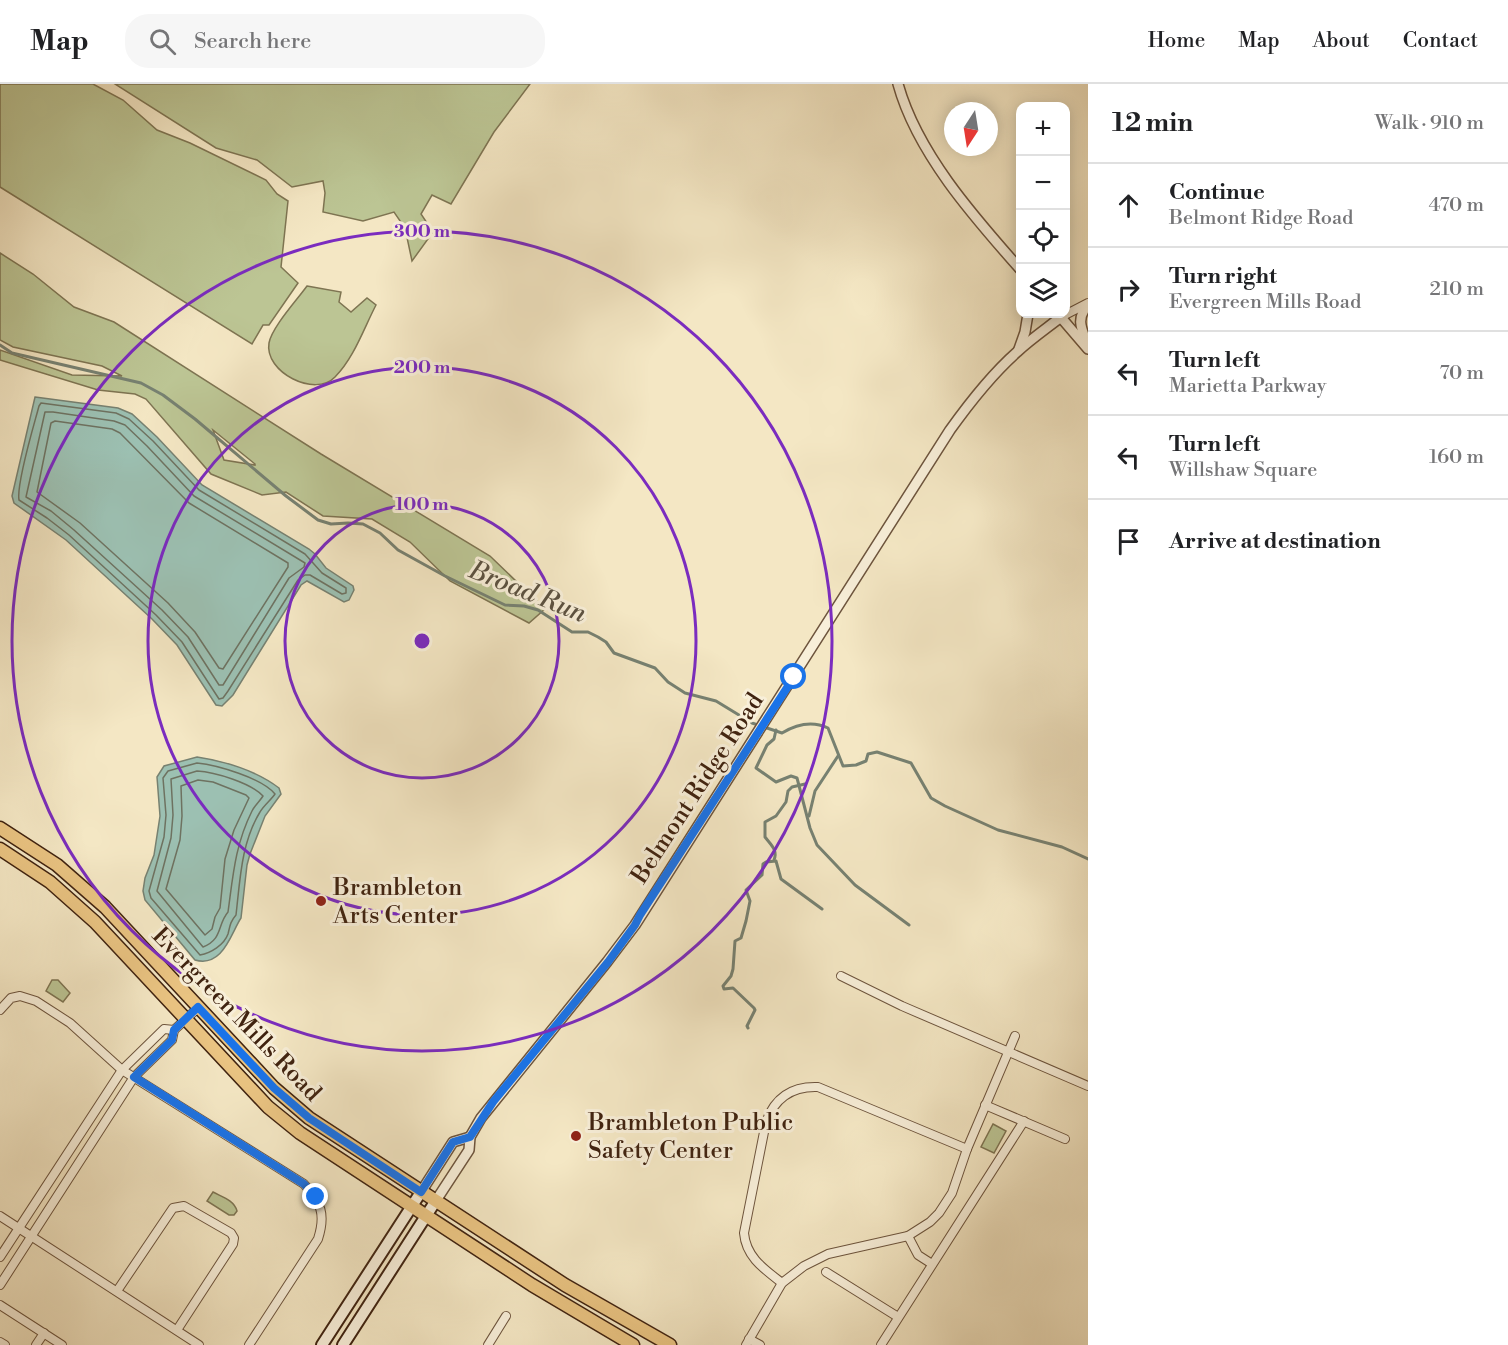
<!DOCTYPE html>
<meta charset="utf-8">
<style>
:root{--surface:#fff;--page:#f6f6f6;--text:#202124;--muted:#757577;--line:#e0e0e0}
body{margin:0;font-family:"Libre Bodoni",serif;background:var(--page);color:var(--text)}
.controls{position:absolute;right:18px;top:18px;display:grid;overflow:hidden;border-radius:12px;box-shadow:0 3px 15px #0003}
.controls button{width:54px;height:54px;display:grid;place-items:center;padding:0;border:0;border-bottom:2px solid var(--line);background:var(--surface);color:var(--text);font:30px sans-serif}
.compass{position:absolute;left:944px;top:18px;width:54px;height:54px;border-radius:50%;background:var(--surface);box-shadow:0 3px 15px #0003;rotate:192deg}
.stop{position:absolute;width:18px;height:18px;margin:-14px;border:4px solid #1a73e8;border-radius:50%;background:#fff}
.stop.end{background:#1a73e8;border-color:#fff;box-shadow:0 2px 6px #0008}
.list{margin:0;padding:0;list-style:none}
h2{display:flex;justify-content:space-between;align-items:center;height:78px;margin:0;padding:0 24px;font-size:26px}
h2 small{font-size:20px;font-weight:400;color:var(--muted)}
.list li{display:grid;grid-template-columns:39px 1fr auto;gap:18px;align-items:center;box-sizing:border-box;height:84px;padding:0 24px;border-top:2px solid var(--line)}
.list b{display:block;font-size:22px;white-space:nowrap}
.list p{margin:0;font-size:20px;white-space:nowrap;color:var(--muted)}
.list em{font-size:20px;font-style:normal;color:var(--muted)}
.icon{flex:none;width:33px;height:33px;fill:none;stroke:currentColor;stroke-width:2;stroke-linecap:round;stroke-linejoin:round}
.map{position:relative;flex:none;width:1088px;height:1261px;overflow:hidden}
header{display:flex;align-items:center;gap:36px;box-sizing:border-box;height:84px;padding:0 30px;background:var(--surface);border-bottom:2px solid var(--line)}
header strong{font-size:28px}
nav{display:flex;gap:33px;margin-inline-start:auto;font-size:21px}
.search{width:420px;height:54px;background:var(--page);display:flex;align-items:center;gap:15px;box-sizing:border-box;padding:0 21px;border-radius:24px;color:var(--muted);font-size:22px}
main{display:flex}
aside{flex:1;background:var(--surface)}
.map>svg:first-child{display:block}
.green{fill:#bcc594;stroke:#7e7452;stroke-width:1.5;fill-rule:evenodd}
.water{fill:#9cc0b2;stroke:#778171;stroke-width:1.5}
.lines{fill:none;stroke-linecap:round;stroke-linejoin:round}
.shore{stroke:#6e7261;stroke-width:1.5}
.stream{stroke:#778171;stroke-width:3}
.minor-casing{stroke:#6d543d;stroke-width:10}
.tertiary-casing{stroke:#6d543d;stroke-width:12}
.secondary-casing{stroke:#402310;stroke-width:14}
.primary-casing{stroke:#402310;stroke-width:15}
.minor{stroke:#f8efd9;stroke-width:8}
.tertiary{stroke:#f8efd9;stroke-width:9}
.secondary{stroke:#f8efd9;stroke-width:10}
.primary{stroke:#eac482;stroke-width:12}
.route{stroke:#1a73e8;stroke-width:8}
.ring{fill:none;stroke:#7b2cbf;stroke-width:3}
.poi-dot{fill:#8f2418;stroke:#f8efd9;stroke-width:2}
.labels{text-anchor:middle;stroke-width:6;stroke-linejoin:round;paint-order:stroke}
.street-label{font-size:24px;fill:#402310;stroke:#f8efd9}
.poi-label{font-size:24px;fill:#402310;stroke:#f8efd9;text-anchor:start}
.water-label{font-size:26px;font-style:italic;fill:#5c5241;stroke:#f8efd9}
.centre{fill:#7b2cbf;stroke:#f8efd9;stroke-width:3}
.ring-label{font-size:18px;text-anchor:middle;font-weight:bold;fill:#7b2cbf;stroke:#f8efd9;stroke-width:6;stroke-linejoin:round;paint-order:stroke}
</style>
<header>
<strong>Map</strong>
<div class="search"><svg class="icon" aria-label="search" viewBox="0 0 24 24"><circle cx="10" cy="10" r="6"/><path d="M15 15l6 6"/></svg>Search here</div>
<nav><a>Home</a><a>Map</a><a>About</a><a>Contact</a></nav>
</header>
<main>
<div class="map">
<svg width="1088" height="1261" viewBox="0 0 1088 1261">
<rect width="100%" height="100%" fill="#f4e7c4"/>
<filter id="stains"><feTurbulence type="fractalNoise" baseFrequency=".00333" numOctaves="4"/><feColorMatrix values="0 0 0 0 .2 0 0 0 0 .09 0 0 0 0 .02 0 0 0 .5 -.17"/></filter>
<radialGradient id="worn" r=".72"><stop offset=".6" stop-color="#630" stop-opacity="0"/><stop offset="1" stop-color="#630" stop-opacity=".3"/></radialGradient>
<g class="green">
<polygon points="0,0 93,0 123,16 157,46 190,59 266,96 277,110 288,117 281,183 298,199 269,241 263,241 252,260 0,103"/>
<polygon points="115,0 530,0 494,48 451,120 432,111 421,130 433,148 412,177 405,144 394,128 363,137 323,128 325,109 323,97 292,103 257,76 216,64"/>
<path d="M 0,169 L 33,190 L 74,223 L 114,238 L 321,370 L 490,472 L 545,525 L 529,539 L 450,497 L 410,458 L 372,435 L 323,432 L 286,408 L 262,411 L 211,390 L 146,315 L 135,310 L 98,306 L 0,276 L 0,266 L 72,291 L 122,292 L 102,282 L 13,263 L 0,256 ZM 213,346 L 255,380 L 255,381 L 224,376 Z"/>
<path d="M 307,202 L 341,208 L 339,218 L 351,228 L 367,214 L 376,221 C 364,244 354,274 335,293 C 315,314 264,288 269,259 C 272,243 297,216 307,202 Z"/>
<polygon points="52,896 58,896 70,909 63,918 46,907"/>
<polygon points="993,1040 1006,1047 994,1069 981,1063"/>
<path d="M 213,1108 C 222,1113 234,1116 237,1127 L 234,1131 L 229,1131 L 207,1117 Z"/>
</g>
<g class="water">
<polygon points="35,313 118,324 132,330 157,353 202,401 309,465 315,470 326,484 353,502 354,506 349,516 344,518 307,497 301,501 233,611 222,622 216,621 177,561 152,535 66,456 14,419 12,412"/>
<path d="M 197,673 C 225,677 257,687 279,704 L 281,710 L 265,732 L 250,770 L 247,781 L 241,834 C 231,849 223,884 195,876 L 145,816 L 143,807 L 145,794 L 154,771 L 160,732 L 157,693 L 164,682 Z"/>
</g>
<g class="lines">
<g class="shore">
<path d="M 41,319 L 116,329 L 129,335 L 153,357 L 199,406 L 305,470 L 322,489 L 346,504 L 346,509 L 342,510 L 310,491 L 305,491 L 298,496 L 228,607 L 223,614 L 219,615 L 182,558 L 156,531 L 69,451 L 47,434 L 19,416 C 16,400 34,341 39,322 Z"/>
<polygon points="45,328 53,328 114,337 125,341 147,362 194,412 305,479 304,483 289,494 223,601 219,601 188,553 162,526 74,446 51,427 26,413"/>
<polygon points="55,337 112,345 120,349 189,419 288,479 288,483 223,585 219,584 195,548 168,519 80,439 37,408 51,339"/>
<path d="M 197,679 C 217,681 262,694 275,710 C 271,716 264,721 260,728 C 241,759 240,797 236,831 C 230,838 230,842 228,850 C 224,861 211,869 200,871 L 151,814 L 149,807 L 164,753 L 166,731 L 163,694 L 168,687 Z"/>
<path d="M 197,687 C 215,688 251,699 263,712 C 260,717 255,721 252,727 C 235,761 233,792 228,828 C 217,841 223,855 203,863 L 157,807 L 171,754 L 173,731 L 171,695 Z"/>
<polygon points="198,696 213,698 246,711 249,714 234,746 225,775 220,824 215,833 212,845 205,851 166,805 180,756 182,732 181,702"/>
</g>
<g class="stream">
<path d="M 0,261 L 12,269 L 141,299 L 163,311 L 195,335 L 286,412 L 318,436 L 331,440 L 348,439 L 363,440 L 380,449 L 398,466 L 445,492 L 505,521 L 524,522 L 538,526 L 572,548 L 588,548 L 598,553 L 606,558 L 614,569 L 655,584 L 668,598 L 685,609 L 716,617 L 752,639 L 782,649 C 797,640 813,637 828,644 L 843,682 L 856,681 L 866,677 L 868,670 L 877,668 L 911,679 L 931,714 L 945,722 L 998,746 L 1062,763 L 1088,775"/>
<polyline points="776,646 774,655 767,661 756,684 776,698 791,692 797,694 810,744 817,761 855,801 909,841"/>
<polyline points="809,732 815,707 838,672"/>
<path d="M 774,776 C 778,766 771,761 765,753 L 765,738 L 776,732 L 786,718 L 788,707 L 792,703 L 805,700"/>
<polyline points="748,944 747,942 755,926 754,924 733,904 724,905 723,902 731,892 733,885 735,857 741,854 746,837 750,817 746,806 762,791 763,780 766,778 776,777 781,795 822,825"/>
</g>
<g class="minor-casing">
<g id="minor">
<polyline points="1061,233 1088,219"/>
<polyline points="841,892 902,922 1088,1002"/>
<path d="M 0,926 L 11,914 L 20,912 L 36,917 L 70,939 L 122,986 L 304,1100 C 321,1119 326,1130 318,1155 L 249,1261"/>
<polyline points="985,1021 1065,1055"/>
<polyline points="0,1132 199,1261"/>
<polyline points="908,1152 918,1171 932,1180"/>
<polyline points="0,1173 122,986 164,945 174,946"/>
<polyline points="826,1188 898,1233"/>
<path d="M 782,1199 C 764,1185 746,1173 744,1149 L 766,1038 C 775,1013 793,1002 818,1003 L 967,1065"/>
<polyline points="0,1201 134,993 172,956 174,946 199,923"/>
<polyline points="117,1207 173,1124 184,1122 231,1149 234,1154 233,1160 177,1246"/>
<polyline points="0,1221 62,1261"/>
<polyline points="749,1255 760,1261"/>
<polyline points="0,1258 5,1261"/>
<polyline points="36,1261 44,1249"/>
<polyline points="488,1261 506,1232"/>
<polyline points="746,1261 782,1199 804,1182 828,1170 908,1152 930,1138 939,1129 952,1109 967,1065 1015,952"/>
<polyline points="881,1261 1024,1037"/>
</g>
</g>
<g class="tertiary-casing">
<g id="tertiary">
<path d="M 898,0 C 917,69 974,133 1020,185"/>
<polyline points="1058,230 1088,265"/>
<path d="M 1087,259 C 1081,244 1076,234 1088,221"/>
<polyline points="1019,265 1025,248 1028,230"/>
<polyline points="421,1108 453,1058 470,1053"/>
<path d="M 435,1118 L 469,1066 L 470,1053 L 481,1034 L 607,878 L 635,841 L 950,346 C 970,318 991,291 1017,268 C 1031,255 1047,244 1061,233"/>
</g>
</g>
<g class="secondary-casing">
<g id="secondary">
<polyline points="322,1261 421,1108"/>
<polyline points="343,1261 435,1118"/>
</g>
</g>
<g class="primary-casing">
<g id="primary">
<polyline points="0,744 57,781 105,823 274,1004 309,1034 565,1201 670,1261"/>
<polyline points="0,765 50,798 95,838 268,1023 300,1049 532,1201 633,1261"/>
</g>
</g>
<use href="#minor" class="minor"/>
<use href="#tertiary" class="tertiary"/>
<use href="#secondary" class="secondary"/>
<use href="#primary" class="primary"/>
</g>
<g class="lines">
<polyline class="route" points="316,1113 304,1100 134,993 172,956 174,946 198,923 274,1004 309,1034 421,1108 453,1058 470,1053 493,1018 608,878 635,841 640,831 794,593"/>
</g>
<g class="ring">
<circle cx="422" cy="557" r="137"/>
<circle cx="422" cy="557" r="274"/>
<circle cx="422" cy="557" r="410"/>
</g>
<g class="poi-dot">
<circle cx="321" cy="817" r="6"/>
<circle cx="576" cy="1052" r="6"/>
</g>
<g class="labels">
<g class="street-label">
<text transform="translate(697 704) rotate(-57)" y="8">Belmont Ridge Road</text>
<text transform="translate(237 930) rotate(46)" y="8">Evergreen Mills Road</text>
</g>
<g class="poi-label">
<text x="333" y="811">Brambleton<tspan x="333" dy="28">Arts Center</tspan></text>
<text x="588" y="1046">Brambleton Public<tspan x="588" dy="28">Safety Center</tspan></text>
</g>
<g class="water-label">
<text transform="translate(528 507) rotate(22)" y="9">Broad Run</text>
</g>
</g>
<circle cx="422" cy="557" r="9" class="centre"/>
<g class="ring-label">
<text x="422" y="153">300 m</text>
<text x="422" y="289">200 m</text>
<text x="422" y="426">100 m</text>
</g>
<rect width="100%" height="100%" filter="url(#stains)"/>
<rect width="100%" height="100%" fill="url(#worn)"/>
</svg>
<div class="controls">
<button>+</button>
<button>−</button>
<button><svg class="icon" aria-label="locate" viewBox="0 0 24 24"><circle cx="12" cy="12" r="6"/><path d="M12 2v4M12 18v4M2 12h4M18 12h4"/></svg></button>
<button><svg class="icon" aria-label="layers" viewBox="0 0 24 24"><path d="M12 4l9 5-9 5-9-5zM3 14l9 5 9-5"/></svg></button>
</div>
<svg class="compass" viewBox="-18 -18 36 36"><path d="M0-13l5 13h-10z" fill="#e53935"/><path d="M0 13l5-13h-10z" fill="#757577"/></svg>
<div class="stop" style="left:794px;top:593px"></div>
<div class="stop end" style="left:316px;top:1113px"></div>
</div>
<aside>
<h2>12 min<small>Walk · 910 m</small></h2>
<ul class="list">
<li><svg class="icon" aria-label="ahead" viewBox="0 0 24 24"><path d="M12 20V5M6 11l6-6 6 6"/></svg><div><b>Continue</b><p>Belmont Ridge Road</p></div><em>470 m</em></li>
<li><svg class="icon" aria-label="right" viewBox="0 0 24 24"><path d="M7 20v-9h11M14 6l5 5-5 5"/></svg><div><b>Turn right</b><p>Evergreen Mills Road</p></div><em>210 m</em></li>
<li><svg class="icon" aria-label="left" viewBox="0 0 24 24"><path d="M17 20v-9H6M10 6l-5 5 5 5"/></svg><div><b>Turn left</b><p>Marietta Parkway</p></div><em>70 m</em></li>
<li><svg class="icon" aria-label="left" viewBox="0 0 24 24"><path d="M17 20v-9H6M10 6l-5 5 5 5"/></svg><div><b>Turn left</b><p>Willshaw Square</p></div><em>160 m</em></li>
<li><svg class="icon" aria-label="arrive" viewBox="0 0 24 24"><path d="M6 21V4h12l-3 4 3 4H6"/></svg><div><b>Arrive at destination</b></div></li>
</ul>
</aside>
</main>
